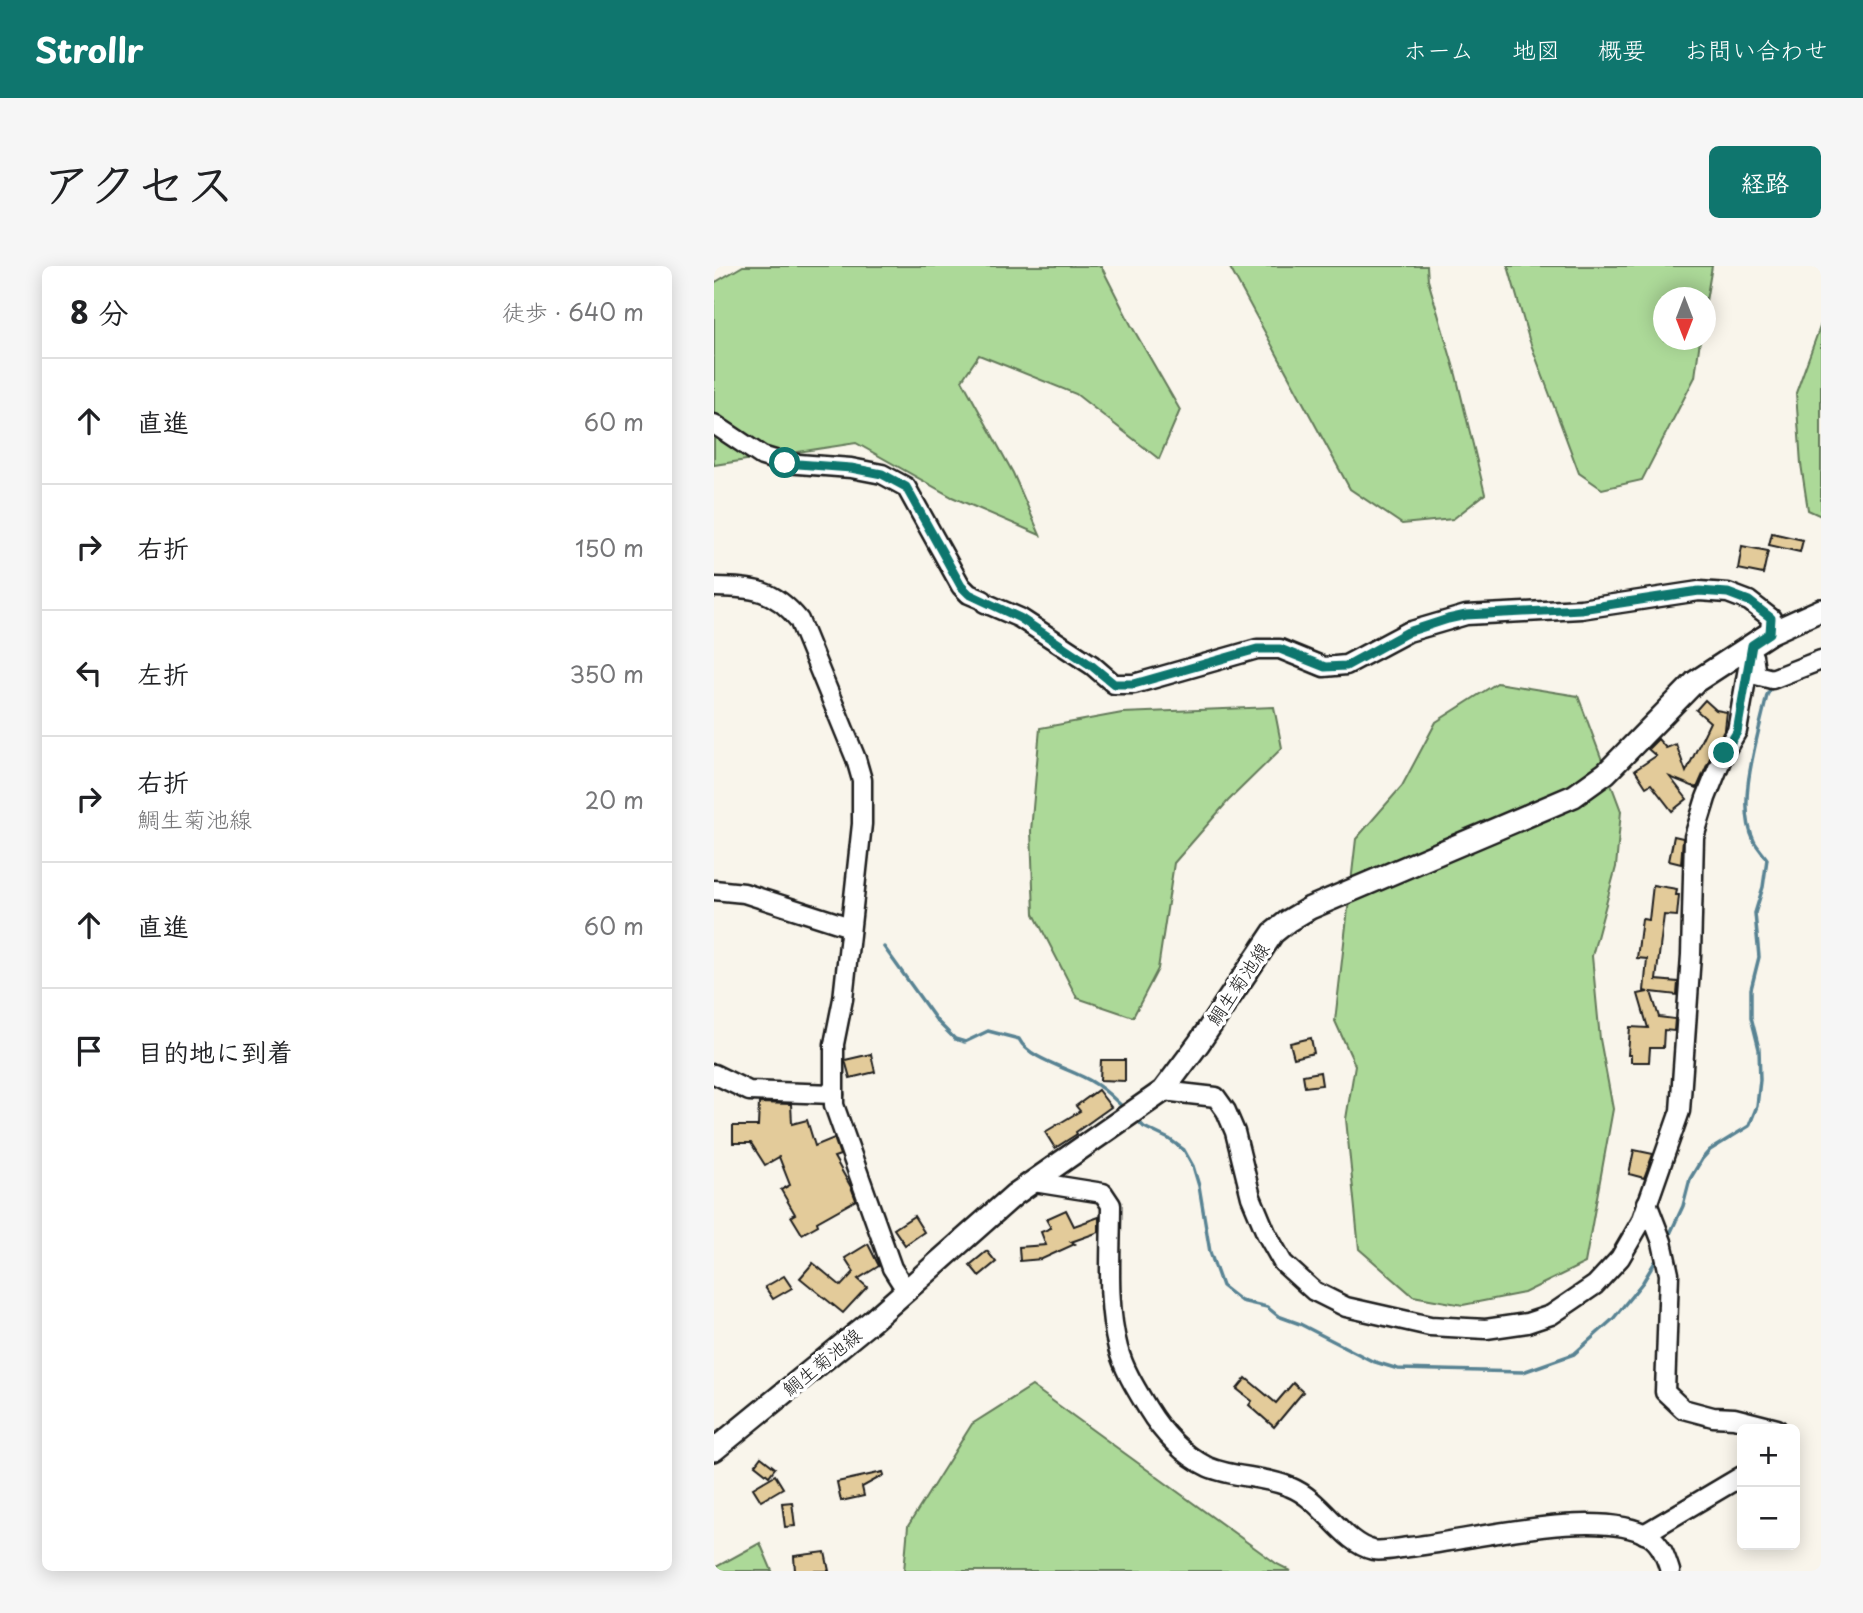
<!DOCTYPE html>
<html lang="ja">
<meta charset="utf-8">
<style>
:root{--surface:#fff;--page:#f6f6f6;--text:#202124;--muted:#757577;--line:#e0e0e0;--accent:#0f766e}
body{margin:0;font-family:"Playpen Sans","Klee One",sans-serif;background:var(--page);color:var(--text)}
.controls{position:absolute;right:21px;bottom:21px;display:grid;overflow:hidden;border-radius:10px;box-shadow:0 4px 18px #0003}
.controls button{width:63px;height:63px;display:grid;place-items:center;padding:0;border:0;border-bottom:2px solid var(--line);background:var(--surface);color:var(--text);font:35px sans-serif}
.compass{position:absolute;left:939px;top:21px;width:63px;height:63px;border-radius:50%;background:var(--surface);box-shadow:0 4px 18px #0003;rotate:180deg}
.stop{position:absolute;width:21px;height:21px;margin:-16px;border:5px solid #0f766e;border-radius:50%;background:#fff}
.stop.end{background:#0f766e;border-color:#fff;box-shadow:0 2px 7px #0008}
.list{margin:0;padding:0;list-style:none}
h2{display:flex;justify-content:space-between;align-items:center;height:91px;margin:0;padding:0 28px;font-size:30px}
h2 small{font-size:23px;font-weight:400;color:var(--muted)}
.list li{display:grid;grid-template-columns:46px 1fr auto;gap:21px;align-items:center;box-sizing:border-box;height:126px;padding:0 28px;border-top:2px solid var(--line)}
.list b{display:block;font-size:26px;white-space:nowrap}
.list p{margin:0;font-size:23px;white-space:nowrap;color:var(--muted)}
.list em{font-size:23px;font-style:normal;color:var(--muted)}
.icon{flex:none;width:38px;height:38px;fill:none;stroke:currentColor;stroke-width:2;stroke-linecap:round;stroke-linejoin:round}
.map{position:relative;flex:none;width:1107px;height:1305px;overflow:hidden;border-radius:10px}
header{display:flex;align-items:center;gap:42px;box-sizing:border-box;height:98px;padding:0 35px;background:var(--accent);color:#fff}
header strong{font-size:33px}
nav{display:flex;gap:38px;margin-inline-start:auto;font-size:24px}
.intro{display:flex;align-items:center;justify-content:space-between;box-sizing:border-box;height:168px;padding:0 42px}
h1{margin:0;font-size:49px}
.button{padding:18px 32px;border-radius:10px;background:var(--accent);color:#fff;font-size:24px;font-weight:700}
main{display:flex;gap:42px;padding:0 42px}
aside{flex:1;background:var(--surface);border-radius:10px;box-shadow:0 4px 18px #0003}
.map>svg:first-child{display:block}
.green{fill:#acd998;stroke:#647a5a;stroke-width:2}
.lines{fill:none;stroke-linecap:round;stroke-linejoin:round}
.stream{stroke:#598393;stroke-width:3.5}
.building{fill:#e3cb9a;stroke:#1c1c1c;stroke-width:2}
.minor-casing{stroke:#1c1c1c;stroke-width:23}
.major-casing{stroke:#1c1c1c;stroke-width:26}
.minor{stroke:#fff;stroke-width:18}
.major{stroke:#fff;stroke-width:21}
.route{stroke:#0f766e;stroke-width:9}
.labels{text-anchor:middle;stroke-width:7;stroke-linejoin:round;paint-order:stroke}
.street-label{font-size:19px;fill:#1c1c1c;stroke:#fff}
</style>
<header>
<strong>Strollr</strong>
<nav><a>ホーム</a><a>地図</a><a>概要</a><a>お問い合わせ</a></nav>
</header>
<div class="intro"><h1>アクセス</h1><a class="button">経路</a></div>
<main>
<aside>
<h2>8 分<small>徒歩 · 640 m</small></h2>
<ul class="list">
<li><svg class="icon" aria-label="ahead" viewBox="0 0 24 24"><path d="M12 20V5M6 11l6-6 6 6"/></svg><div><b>直進</b></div><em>60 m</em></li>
<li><svg class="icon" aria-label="right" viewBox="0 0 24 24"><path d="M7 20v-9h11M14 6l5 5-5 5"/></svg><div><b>右折</b></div><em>150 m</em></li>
<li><svg class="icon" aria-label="left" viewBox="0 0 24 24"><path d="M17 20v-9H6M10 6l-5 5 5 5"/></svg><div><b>左折</b></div><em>350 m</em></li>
<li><svg class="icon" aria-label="right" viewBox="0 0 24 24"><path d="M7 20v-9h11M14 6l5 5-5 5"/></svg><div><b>右折</b><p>鯛生菊池線</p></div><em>20 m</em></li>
<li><svg class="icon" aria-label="ahead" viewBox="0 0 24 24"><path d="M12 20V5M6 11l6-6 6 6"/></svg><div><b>直進</b></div><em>60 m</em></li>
<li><svg class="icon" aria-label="arrive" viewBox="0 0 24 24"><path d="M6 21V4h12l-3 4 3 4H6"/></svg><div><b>目的地に到着</b></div></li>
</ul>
</aside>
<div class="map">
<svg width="1107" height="1305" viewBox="0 0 1107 1305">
<rect width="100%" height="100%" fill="#f9f5eb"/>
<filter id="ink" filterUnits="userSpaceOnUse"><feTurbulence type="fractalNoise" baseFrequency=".0143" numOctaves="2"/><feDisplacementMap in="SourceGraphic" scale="14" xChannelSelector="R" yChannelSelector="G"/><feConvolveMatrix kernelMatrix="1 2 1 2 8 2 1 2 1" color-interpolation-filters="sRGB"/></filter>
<g filter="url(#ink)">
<g class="green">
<polygon points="29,0 387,0 417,59 466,144 445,193 362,128 265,89 248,114 299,207 326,269 238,231 142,177 0,199 0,17"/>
<polygon points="515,0 713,0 714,14 742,109 771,228 739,253 688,258 636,223"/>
<polygon points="794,0 998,0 992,35 992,32 950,32 950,74 986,74 981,111 928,214 888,223 865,207 815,73"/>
<polygon points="1107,58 1107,250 1094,244 1087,198 1082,127"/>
<polygon points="783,417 864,430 907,545 902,601 878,690 886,773 899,843 871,997 810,1027 749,1039 699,1030 645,983 632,853 641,799 621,755 642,573 688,520 722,456"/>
<polygon points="560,441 568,482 514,535 460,597 444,703 419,751 363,732 320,648 317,565 326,462 408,447"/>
<polygon points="318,1120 563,1298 577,1305 190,1305 194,1260 258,1158"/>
<polygon points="46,1277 58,1305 0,1305 0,1302"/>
</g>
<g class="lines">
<g class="stream">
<path d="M 170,681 L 223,755 L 241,773 L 251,776 L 274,765 L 305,773 C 316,795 360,803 380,817 C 391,823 400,833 410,842"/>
<polyline points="421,852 430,861 455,873 470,884 479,900 485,920 496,986 508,1020 527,1035 553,1041 564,1050 586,1058 658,1095 684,1103 809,1106 860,1088 899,1053 929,1016 944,991"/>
<path d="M 954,972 L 969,940 L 976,913 L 988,893 L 996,884 L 1035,860 L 1043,840 L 1046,814 L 1045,783 L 1037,751 L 1037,723 L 1045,691 L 1041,647 L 1049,621 L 1053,593 C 1049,587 1043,581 1040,575 C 1021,537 1045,468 1053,429 L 1060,417"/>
</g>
</g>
<g class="building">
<polygon points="1058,267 1089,274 1086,286 1055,279"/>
<polygon points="1028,280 1054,285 1049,308 1024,303"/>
<polygon points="991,434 1002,444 1013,446 1011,463 1000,483 983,522 956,511 973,533 958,545 937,518 932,521 921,504 942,490 934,483 944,473 952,482 962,478 972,506 996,456 982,444"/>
<polygon points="960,570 969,572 967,598 955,595"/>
<polygon points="939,619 963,623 962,629 965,629 963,650 950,649 942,714 964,716 963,729 937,726 945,751 961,753 960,765 950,764 949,782 936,782 935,796 917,796 917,789 914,789 916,761 934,762 924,728 934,726 930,725 933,693 923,692 928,653 935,654"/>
<polygon points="597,772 600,787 580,792 576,777"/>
<polygon points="157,788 161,806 136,812 131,794"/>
<polygon points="387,794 411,794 411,815 386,814"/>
<polygon points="606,806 608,819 591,821 589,809"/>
<polygon points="384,824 397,841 362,866 363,868 341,882 331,866 366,845 362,840"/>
<polygon points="45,837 77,838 78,858 93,854 101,880 120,872 126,889 120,891 137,921 142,934 103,956 104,959 88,968 77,950 81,948 67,924 76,919 65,891 51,899 37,877 19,877 19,860 44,860"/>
<polygon points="920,884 939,888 930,912 915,908"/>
<polygon points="352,944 360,960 385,951 385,966 357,976 361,978 328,993 306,995 305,981 332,979 327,966 337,962 332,953"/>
<polygon points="200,950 210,966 191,979 180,963"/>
<polygon points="154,978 165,1000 144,1013 153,1021 129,1047 86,1012 99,997 127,1020 140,1006 131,992"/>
<polygon points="273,985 282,996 265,1010 256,999"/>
<polygon points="70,1010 78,1022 59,1033 51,1021"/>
<polygon points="532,1112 562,1137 579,1117 589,1126 560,1161 535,1139 538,1135 523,1123"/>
<polygon points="47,1191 61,1202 55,1210 41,1199"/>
<polygon points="169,1206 170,1209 148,1221 150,1230 127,1235 123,1216"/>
<polygon points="61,1209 69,1222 47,1235 39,1222"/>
<polygon points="78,1236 81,1260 71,1261 68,1237"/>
<polygon points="111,1286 115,1305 81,1305 80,1290"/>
</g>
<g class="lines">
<g class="minor-casing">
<g id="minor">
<polyline points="0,158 48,190 71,197 137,202 168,208 192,221 247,320 255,328 269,334 271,337 306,352 378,399 400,418 420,418 543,383 566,383 610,401 632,399 694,366 752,349 867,343 985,325 1014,327 1035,335 1057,352 1056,367"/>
<path d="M 0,321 C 39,322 59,322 85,354 L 142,493 L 148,514 L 148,558 L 129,733 L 120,778 L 120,839 L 178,1002 L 192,1024"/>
<polyline points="1039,390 1042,409 1058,413 1107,394"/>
<polyline points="0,624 30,627 136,661"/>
<polyline points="0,808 35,825 120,828"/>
<polyline points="449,825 502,831 512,845 521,866 537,931 552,967 569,997 600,1025 632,1041 716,1060 772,1063 813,1057 837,1049 881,1019 906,992 927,956 966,845 977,689 980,571 992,532 1010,487 1023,465 1038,379"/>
<path d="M 320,916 L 389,927 L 397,939 C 397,985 392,1037 404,1082 C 410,1104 422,1123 434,1143 C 448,1166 469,1189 494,1201 C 520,1212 551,1210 576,1221 C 609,1234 628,1277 659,1284 C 669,1286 685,1282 695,1281 C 754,1275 885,1240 935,1270 C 947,1277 952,1292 956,1305"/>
<polyline points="933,937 948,976 955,1008 951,1126 969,1143 999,1151 1020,1152 1063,1163"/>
<polyline points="930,1268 1028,1210"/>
</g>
</g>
<g class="major-casing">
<polyline id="major" points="0,1184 159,1054 300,929 449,825 485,777 559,667 574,655 596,642 860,530 892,507 981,416 1056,367 1107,344"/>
</g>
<use href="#minor" class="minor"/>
<use href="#major" class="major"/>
</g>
</g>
<g class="lines" filter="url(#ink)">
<polyline class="route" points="71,197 137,202 168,208 192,221 247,320 255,328 306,352 378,400 400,418 420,418 543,383 566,383 611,401 632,400 694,366 734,353 752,349 867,343 985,325 1014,327 1035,335 1057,352 1056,367 1038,379 1023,466 1010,487"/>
</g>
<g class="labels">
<g class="street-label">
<text transform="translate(524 718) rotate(-56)" y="7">鯛生菊池線</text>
<text transform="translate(108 1096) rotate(-39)" y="7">鯛生菊池線</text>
</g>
</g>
</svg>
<div class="controls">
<button>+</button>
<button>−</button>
</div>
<svg class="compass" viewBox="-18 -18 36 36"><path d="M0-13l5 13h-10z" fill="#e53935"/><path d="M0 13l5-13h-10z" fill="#757577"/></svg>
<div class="stop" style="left:71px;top:197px"></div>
<div class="stop end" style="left:1010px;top:487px"></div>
</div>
</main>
